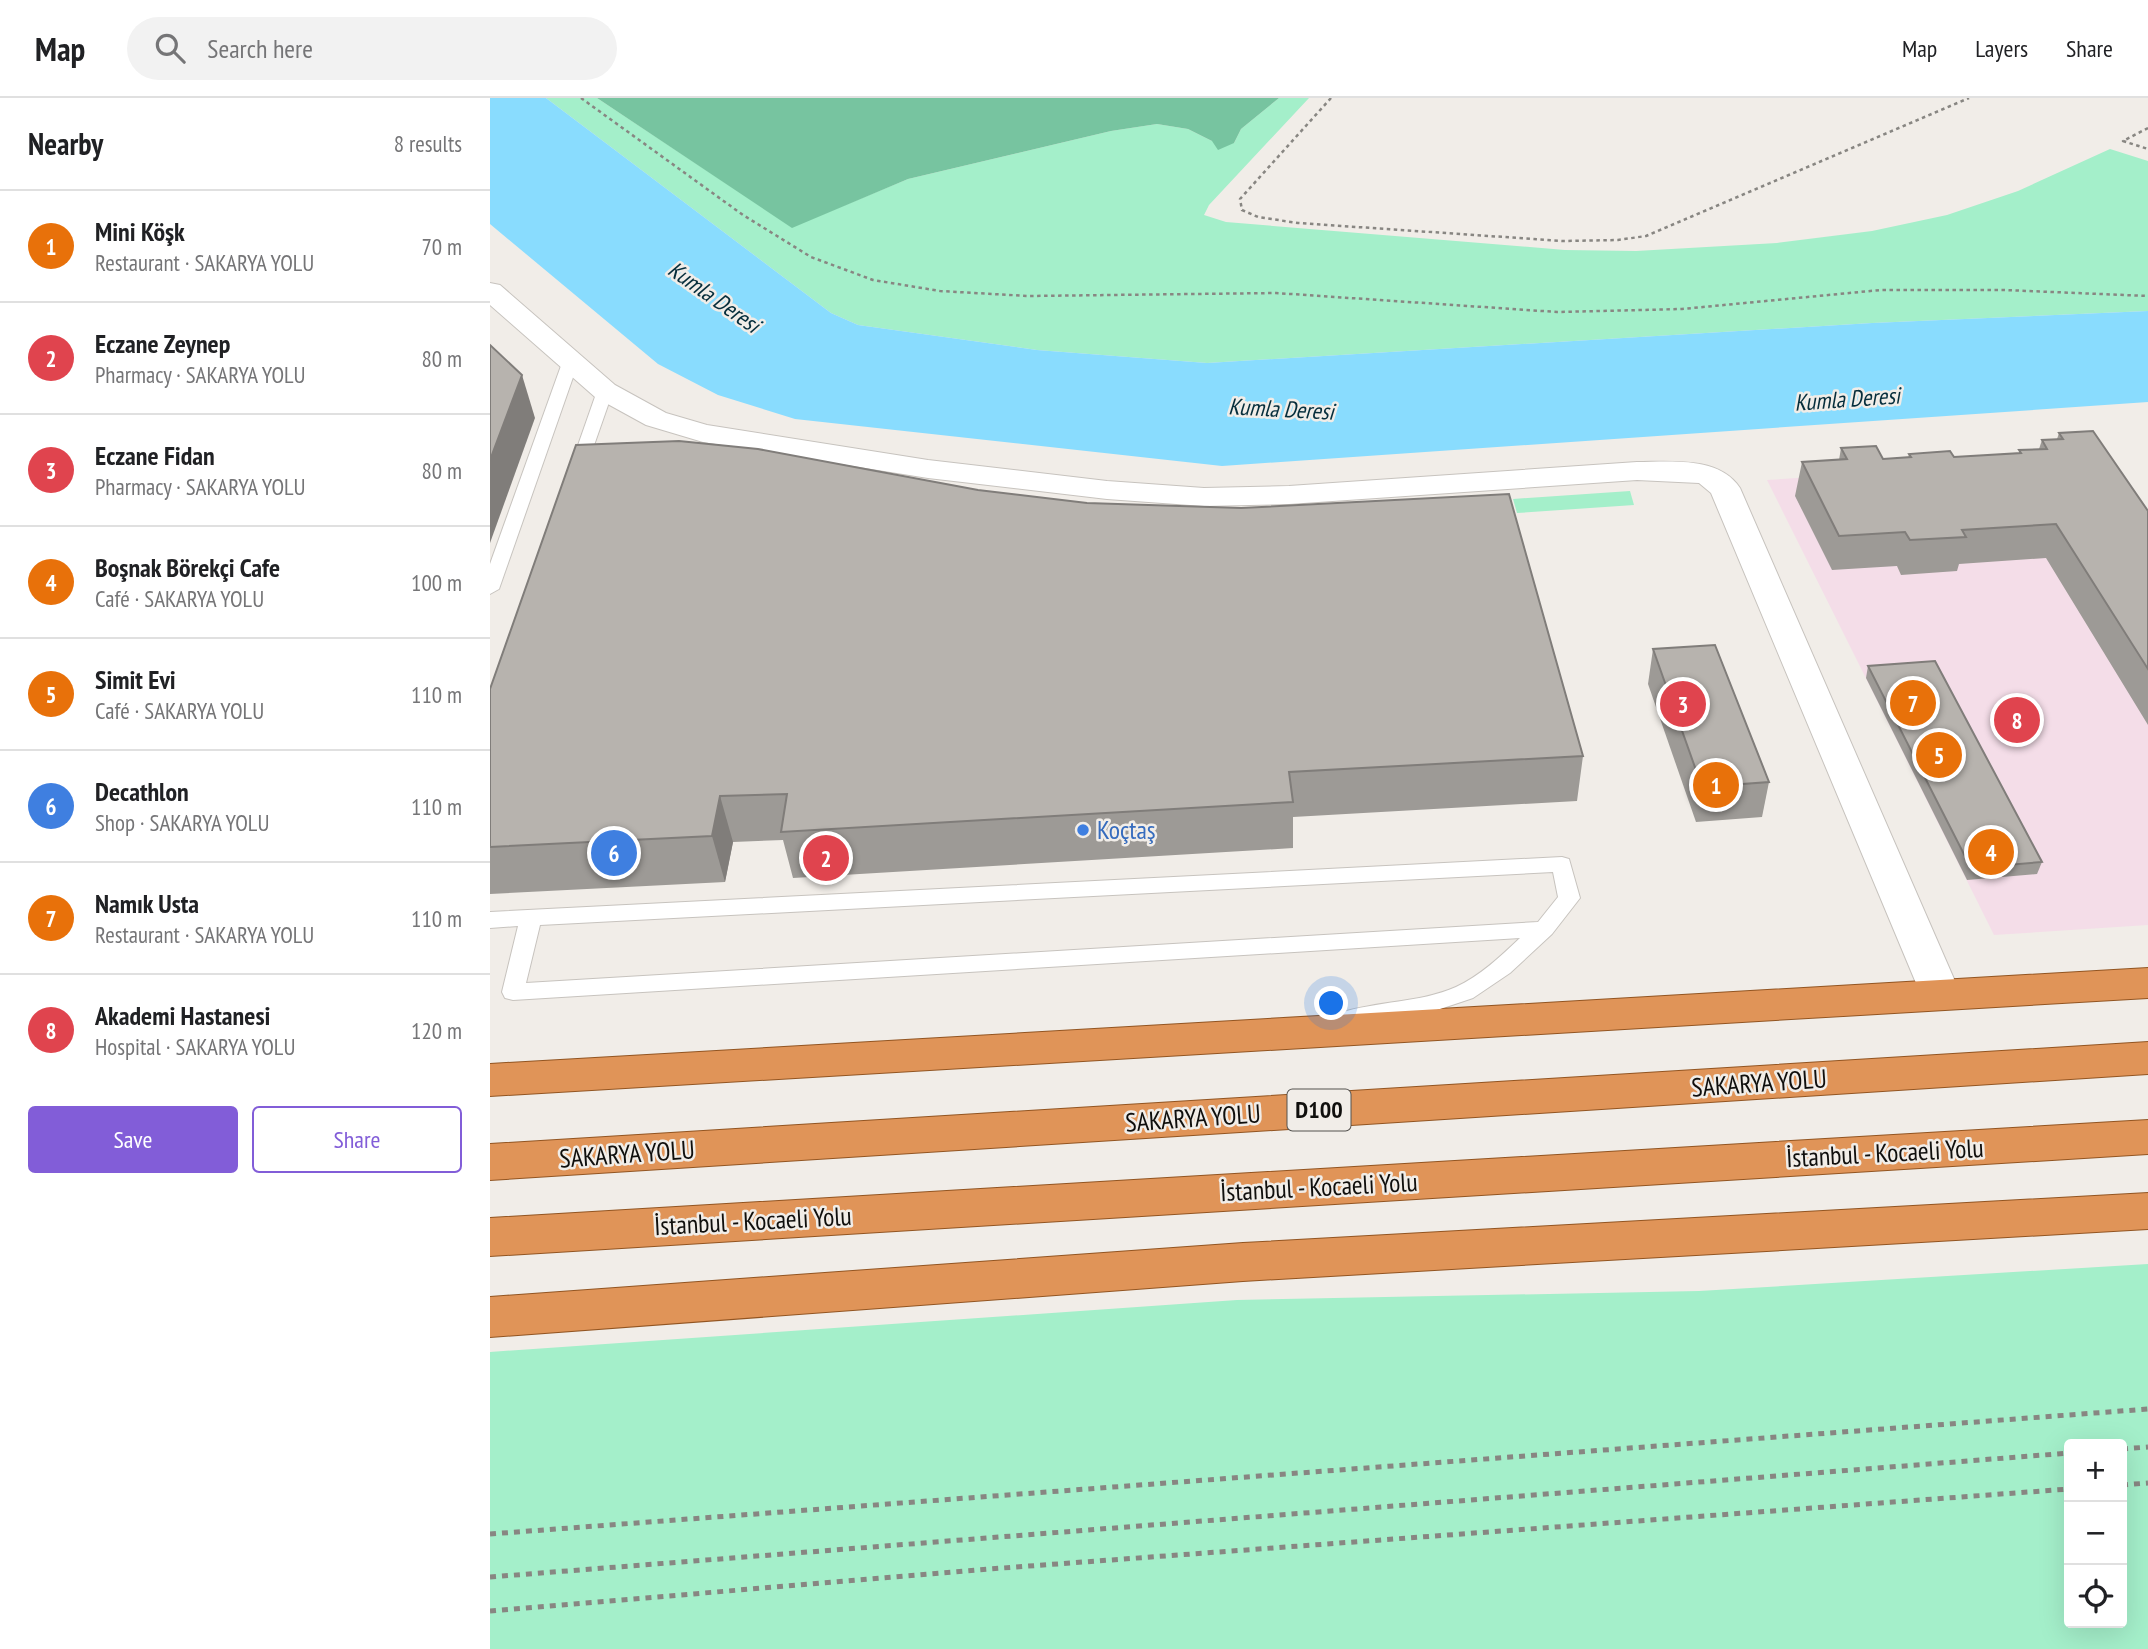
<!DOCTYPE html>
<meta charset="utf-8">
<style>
:root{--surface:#fff;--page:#f2f2f2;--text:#202124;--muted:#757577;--line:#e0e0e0;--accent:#825dd8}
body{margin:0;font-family:"PT Sans Narrow",sans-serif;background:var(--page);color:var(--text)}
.controls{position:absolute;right:21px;bottom:21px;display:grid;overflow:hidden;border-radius:7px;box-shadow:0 7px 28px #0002}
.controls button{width:63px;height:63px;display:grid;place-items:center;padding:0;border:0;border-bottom:2px solid var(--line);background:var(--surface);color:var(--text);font:35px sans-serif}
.you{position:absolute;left:842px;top:906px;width:24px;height:24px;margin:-18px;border:5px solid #fff;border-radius:50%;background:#1a73e8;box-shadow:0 0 0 10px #1a73e833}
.badge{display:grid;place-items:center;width:46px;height:46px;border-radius:50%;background:var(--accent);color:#fff;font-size:23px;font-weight:700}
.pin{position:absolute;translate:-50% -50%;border:4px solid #fff;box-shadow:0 2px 7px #0006}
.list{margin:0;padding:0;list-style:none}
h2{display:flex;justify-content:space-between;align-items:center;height:91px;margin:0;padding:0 28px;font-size:30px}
h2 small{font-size:23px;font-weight:400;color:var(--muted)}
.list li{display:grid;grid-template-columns:46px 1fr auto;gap:21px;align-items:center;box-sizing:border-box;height:112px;padding:0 28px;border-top:2px solid var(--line)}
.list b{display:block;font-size:26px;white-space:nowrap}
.list p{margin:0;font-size:23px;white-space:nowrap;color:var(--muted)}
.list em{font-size:23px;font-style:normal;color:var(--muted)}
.actions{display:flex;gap:14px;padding:21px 28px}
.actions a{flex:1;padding:16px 0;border:2px solid var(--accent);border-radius:7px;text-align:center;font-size:24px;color:var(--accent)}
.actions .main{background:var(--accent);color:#fff}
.icon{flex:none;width:38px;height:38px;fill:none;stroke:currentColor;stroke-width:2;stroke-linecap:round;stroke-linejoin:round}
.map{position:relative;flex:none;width:1658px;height:1551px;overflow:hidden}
header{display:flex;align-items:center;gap:42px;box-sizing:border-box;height:98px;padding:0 35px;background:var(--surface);border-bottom:2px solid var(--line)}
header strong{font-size:33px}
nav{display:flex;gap:38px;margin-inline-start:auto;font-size:24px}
.search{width:490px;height:63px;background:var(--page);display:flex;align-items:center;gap:18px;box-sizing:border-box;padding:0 24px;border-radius:38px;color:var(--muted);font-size:26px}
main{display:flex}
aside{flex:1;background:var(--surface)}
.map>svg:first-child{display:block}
.medical{fill:#f4dde8}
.green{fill:#a4efca;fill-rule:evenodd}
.forest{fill:#77c4a0}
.water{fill:#89dcfe}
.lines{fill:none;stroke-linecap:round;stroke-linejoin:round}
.service-casing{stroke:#c7c3be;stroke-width:2}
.minor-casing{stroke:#c7c3be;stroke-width:2}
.trunk-casing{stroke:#925522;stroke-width:2}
.path-far1{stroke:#888682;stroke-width:2.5;stroke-dasharray:3.5 3.5;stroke-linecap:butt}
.path{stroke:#888682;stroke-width:5;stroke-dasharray:6 6;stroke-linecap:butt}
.service{fill:#fff;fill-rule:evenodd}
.minor{fill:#fff;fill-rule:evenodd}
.trunk{fill:#e09458;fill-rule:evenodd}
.wall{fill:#9d9a96}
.shaded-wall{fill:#807d7a}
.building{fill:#b7b3ae;stroke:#807d7a;stroke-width:2}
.shop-dot{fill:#3f7fe0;stroke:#f1ede8;stroke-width:2.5}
.labels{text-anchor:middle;stroke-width:5;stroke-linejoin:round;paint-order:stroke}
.far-water-label{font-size:23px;font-style:italic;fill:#062e3c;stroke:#f1ede8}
.shield{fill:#f1ede8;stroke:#54524f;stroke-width:2}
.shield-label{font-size:24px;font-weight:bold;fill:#100f0d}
.shop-label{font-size:26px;fill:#366cbe;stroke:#f1ede8;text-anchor:start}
.street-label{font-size:26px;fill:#100f0d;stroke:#f1ede8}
</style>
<header>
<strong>Map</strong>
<div class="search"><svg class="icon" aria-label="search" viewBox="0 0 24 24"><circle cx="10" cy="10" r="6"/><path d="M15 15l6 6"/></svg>Search here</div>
<nav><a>Map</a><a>Layers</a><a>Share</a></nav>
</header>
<main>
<aside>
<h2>Nearby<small>8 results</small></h2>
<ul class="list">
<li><span class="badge" style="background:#e8710a">1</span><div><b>Mini Köşk</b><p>Restaurant · SAKARYA YOLU</p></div><em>70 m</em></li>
<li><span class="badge" style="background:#e0444e">2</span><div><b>Eczane Zeynep</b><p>Pharmacy · SAKARYA YOLU</p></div><em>80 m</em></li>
<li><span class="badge" style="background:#e0444e">3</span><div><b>Eczane Fidan</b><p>Pharmacy · SAKARYA YOLU</p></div><em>80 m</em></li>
<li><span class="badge" style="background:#e8710a">4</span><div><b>Boşnak Börekçi Cafe</b><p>Café · SAKARYA YOLU</p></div><em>100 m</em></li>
<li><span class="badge" style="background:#e8710a">5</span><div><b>Simit Evi</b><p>Café · SAKARYA YOLU</p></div><em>110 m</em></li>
<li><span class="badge" style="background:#3f7fe0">6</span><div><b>Decathlon</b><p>Shop · SAKARYA YOLU</p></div><em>110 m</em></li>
<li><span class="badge" style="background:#e8710a">7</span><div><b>Namık Usta</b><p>Restaurant · SAKARYA YOLU</p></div><em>110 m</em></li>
<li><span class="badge" style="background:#e0444e">8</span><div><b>Akademi Hastanesi</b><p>Hospital · SAKARYA YOLU</p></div><em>120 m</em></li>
</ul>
<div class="actions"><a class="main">Save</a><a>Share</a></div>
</aside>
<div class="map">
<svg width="1658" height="1551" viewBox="0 0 1658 1551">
<rect width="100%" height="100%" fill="#f1ede8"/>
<polygon class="medical" points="1606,360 1658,435 1658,827 1504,837 1277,382"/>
<g class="green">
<polygon points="56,0 107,0 302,129 418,81 621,33 667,26 698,31 722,43 744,45 751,31 789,0 819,0 719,107 714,117 736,124 1075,152 1146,153 1287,145 1382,133 1457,117 1528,93 1620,51 1658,63 1658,213 1382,225 717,265 547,252 368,227 341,215"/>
<polygon points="1140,393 1144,407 1027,415 1023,401"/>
<path d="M 1658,1166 L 1658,1551 L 0,1551 L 0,1254 L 747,1202 L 1209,1193 ZM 1579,1346 L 1632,1346 L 1632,1525 L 1579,1525 Z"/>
</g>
<polygon class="forest" points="107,0 789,0 751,31 744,45 728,52 722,43 698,31 667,26 621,33 418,81 302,130"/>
<polygon class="water" points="0,0 56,0 341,215 368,227 547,252 717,265 1382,225 1658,213 1658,304 732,368 305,321 228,297 168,266 0,126"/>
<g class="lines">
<g class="service-casing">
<g id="service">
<polygon points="80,260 88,265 9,491 0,496 0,466 72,265"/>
<polygon points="115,288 123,293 95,373 87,378 81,377 79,373 107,293"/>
<path d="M 1072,759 L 1079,761 L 1090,800 L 1062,836 L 1020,875 L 983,900 L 947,912 L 858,929 L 850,927 L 847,921 L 850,915 C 887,903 930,905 966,889 C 990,878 1011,858 1030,840 L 23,902 L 15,900 L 12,894 L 28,828 L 0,830 L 0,814 ZM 1063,774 L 1068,799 L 1048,824 L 36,885 L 50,827 Z"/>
</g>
</g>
<g class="minor-casing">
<path id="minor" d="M 0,185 L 10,187 L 125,287 L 176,315 L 217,327 L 438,362 L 617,383 L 714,390 L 799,388 L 1147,364 C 1181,364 1229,358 1250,390 L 1471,897 L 1465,908 L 1451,912 L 1437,908 L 1431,897 L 1221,395 L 1209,385 L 1147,382 L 799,406 L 714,408 L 617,401 L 438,380 L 213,344 L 156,327 L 105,299 L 0,207 Z"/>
</g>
<g class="trunk-casing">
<g id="trunk">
<polygon points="1658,870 1658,900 0,998 0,966"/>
<polygon points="1658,944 1658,976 0,1082 0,1046"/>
<polygon points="1658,1022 1658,1056 0,1158 0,1120"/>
<polygon points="1658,1095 1658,1131 753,1183 0,1239 0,1199 753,1145"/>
</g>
</g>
<g class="path-far1">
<polyline points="91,0 253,117 321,159 383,182 450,193 538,198 786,195 1067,214 1192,211 1391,192 1514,192 1658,198"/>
<polyline points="841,0 750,101 752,112 768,119 808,125 1073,143 1128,142 1156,138 1479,0"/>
<polyline points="1658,30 1633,43 1658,51"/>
</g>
<g class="path">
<polyline points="1632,1351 1658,1349"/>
<polyline points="1632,1387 1658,1385"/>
<polyline points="0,1436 1658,1311"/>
<polyline points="0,1479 1579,1355"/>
<polyline points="0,1513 499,1471 1579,1391"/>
</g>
<use href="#service" class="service"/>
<use href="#minor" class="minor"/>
<use href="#trunk" class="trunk"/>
</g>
<g class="wall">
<polygon points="1569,335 1658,413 1658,627 1556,460 1469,466 1467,473 1411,477 1407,468 1342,472 1305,398 1312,364 1349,362 1351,350 1393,361 1418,360 1419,356 1464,359 1529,355 1529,352 1549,351 1552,342 1567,341"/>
<polygon points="1163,551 1279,684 1272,719 1206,724 1158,586"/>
<polygon points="1378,568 1552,764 1547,776 1477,782 1376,580"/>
<polygon points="0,591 1093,658 1087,703 803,719 803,750 303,780 293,742 243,744 235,784 0,796"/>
</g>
<g class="shaded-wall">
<polygon points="32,277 45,320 0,445 0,362"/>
<polygon points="230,698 243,744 235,784 222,738"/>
</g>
<g class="building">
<polygon points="0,247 32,277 0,362"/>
<polygon points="1603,333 1658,413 1658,571 1566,426 1472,432 1476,439 1420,442 1415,434 1349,438 1312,364 1357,361 1351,350 1386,348 1393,361 1421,359 1419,356 1460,353 1464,359 1531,355 1529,352 1557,351 1552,342 1573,341 1569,335"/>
<polygon points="189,343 268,351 488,392 597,405 751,410 1019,396 1093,658 799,674 803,704 291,734 297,696 230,698 222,738 0,749 0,591 86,347"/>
<polygon points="1225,547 1279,684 1212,689 1163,551"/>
<polygon points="1445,563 1552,764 1481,770 1378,568"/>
</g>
<circle class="shop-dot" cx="593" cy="732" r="7"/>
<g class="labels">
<g class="far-water-label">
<text transform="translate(224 199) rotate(35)" y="8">Kumla Deresi</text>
<text transform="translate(1357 301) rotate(-4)" y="8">Kumla Deresi</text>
<text transform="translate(791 311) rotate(3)" y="8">Kumla Deresi</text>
</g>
<rect class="shield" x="797.5" y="991.5" width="63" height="41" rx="5"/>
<g class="shield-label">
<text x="829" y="1020">D100</text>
</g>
<g class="shop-label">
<text x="607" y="741">Koçtaş</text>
</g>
<g class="street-label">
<text transform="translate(1269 985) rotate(-4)" y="9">SAKARYA YOLU</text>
<text transform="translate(703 1020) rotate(-4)" y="9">SAKARYA YOLU</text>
<text transform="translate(1395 1055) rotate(-3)" y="9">İstanbul - Kocaeli Yolu</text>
<text transform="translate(137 1056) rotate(-4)" y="9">SAKARYA YOLU</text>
<text transform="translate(829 1089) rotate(-3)" y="9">İstanbul - Kocaeli Yolu</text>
<text transform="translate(263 1123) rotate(-3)" y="9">İstanbul - Kocaeli Yolu</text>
</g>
</g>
</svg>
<div class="controls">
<button>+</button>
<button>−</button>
<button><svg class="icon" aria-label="locate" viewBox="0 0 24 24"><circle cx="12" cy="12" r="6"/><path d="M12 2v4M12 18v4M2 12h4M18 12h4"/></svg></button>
</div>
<div class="you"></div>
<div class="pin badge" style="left:1226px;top:687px;background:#e8710a">1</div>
<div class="pin badge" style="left:336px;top:760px;background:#e0444e">2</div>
<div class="pin badge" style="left:1193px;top:606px;background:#e0444e">3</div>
<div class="pin badge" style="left:1501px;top:754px;background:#e8710a">4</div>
<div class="pin badge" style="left:1449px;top:657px;background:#e8710a">5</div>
<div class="pin badge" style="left:124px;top:755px;background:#3f7fe0">6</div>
<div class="pin badge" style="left:1423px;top:605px;background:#e8710a">7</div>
<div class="pin badge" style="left:1527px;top:622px;background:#e0444e">8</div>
</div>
</main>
